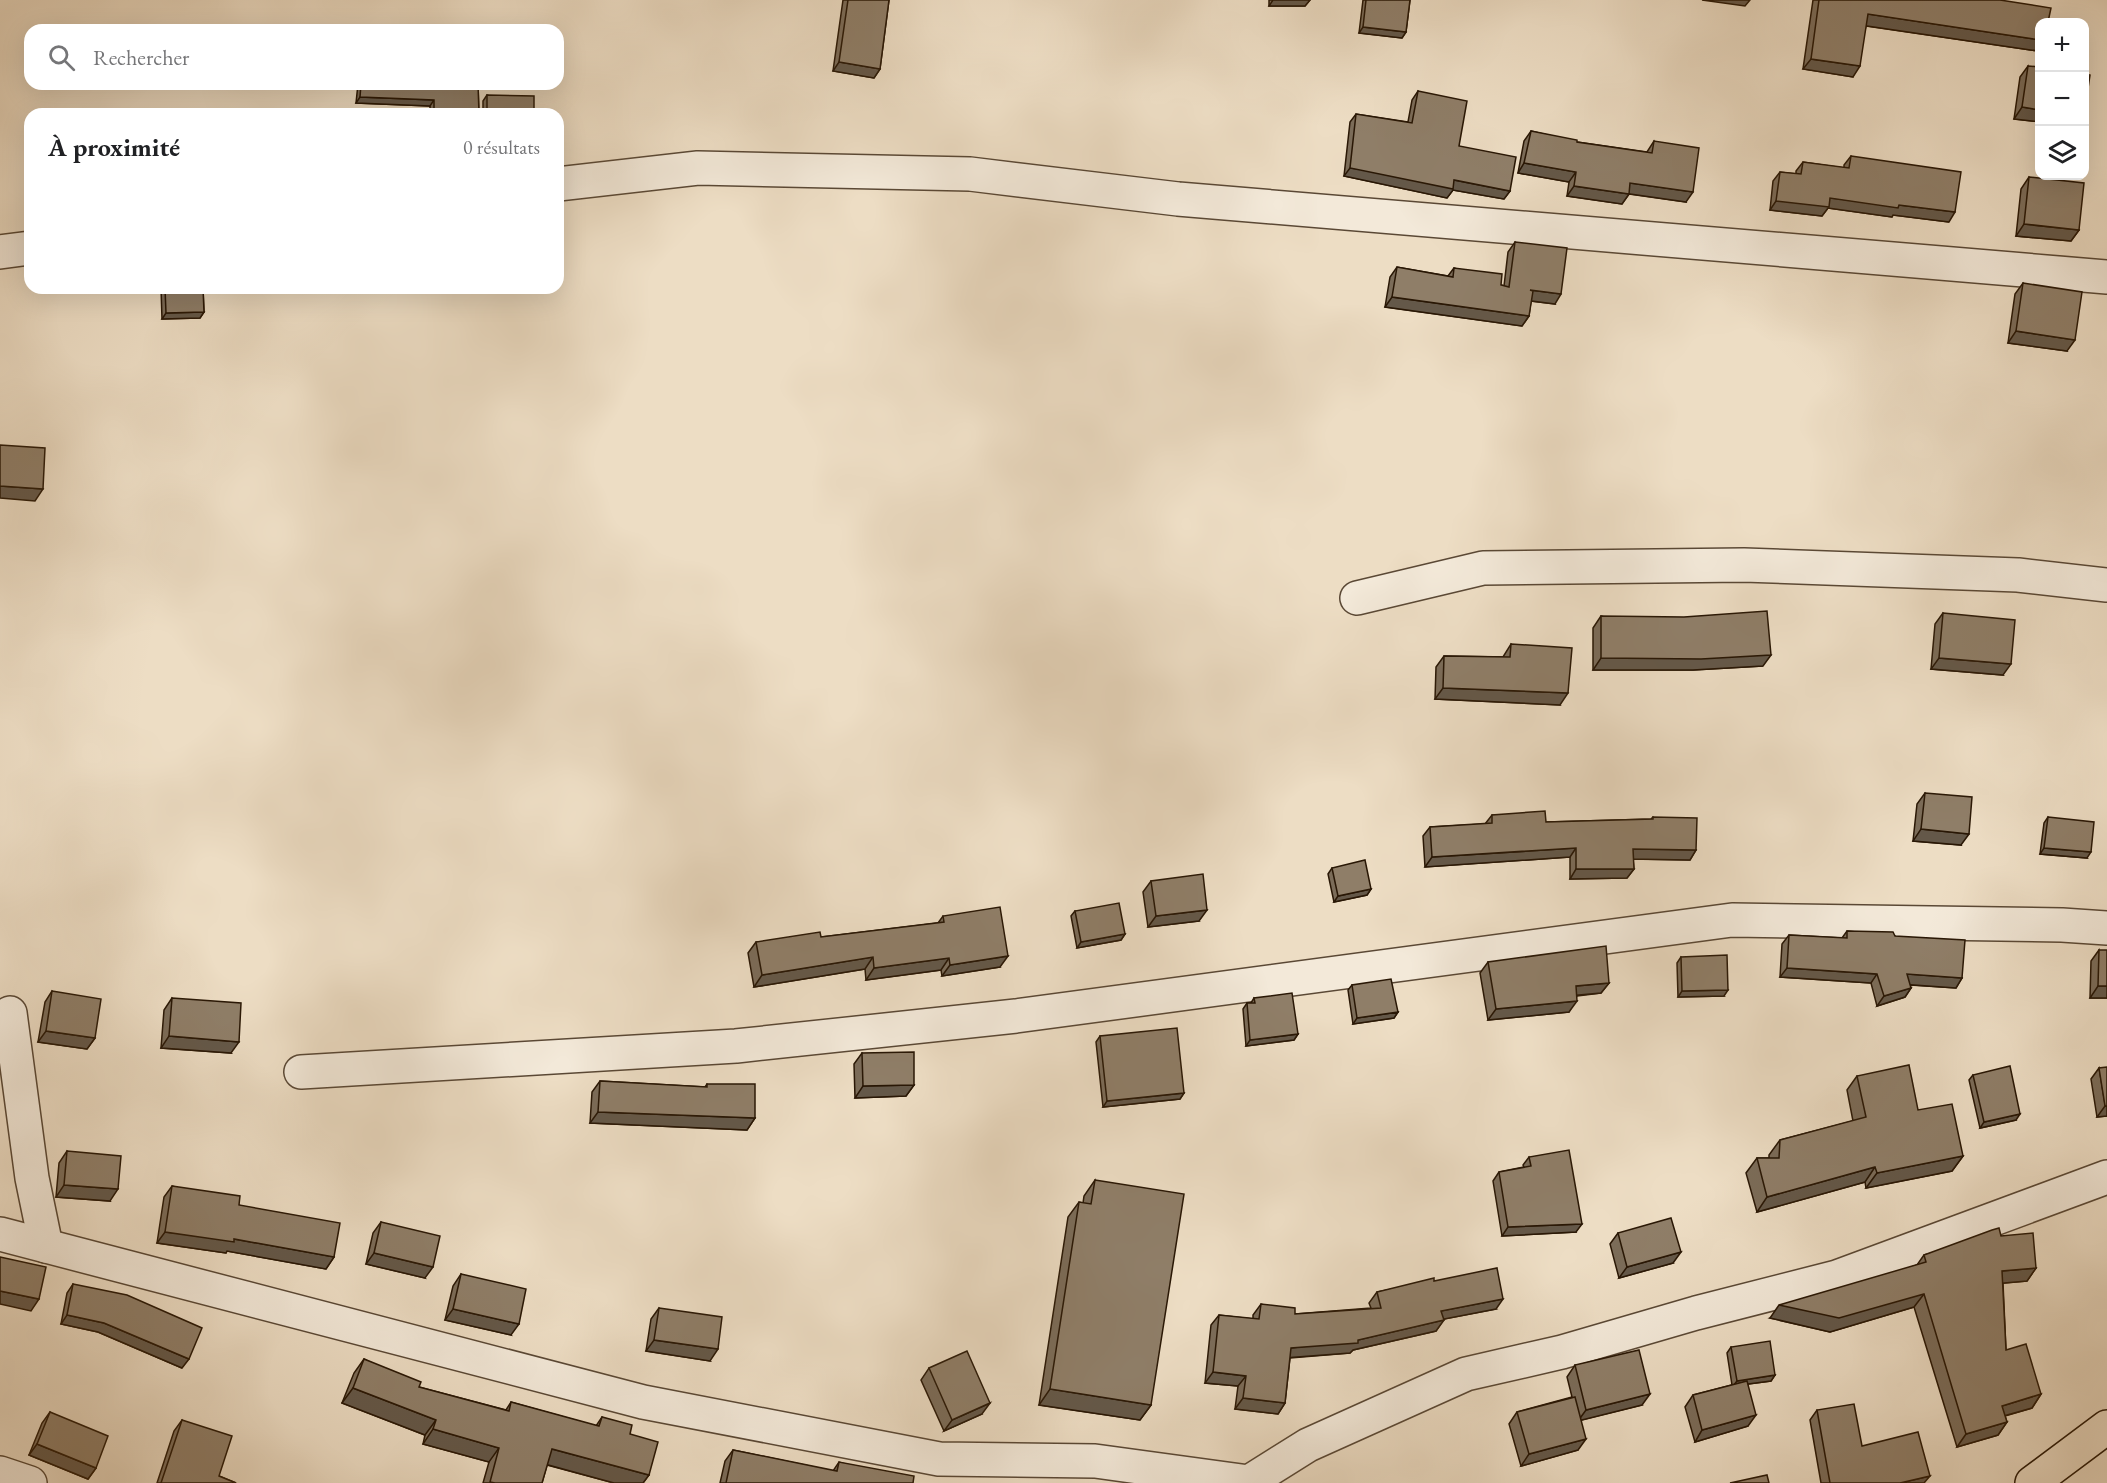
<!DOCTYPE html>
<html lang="fr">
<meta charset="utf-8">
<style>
:root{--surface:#fff;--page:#f6f6f6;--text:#202124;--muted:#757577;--line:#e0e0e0}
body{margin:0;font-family:"EB Garamond",serif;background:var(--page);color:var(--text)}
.controls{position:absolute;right:18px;top:18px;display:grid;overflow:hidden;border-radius:12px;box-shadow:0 6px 24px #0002}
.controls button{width:54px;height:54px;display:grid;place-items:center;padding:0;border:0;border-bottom:2px solid var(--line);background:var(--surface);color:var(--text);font:30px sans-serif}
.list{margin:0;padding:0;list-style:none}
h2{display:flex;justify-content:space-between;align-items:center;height:78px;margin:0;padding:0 24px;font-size:26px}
h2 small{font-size:20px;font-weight:400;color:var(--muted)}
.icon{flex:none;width:33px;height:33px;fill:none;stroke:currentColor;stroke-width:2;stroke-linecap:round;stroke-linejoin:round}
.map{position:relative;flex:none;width:2107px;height:1483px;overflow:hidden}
.search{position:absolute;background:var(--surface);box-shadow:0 6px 24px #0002;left:24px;top:24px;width:540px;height:66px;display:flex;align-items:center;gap:15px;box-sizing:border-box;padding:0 21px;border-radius:18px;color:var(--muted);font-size:22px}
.panel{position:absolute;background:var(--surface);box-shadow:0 6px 24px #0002;left:24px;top:108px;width:540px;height:186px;border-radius:18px}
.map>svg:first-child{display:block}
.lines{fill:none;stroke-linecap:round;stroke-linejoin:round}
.minor-casing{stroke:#5a4835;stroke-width:36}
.primary-casing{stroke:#291705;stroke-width:36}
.minor{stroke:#f3e9d9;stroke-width:33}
.primary{stroke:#edddc4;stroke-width:33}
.wall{fill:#7b6c59;stroke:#291705;stroke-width:1.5}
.shaded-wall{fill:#645849;stroke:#291705;stroke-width:1.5}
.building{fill:#8f7e68;stroke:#291705;stroke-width:1.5}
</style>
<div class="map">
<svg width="2107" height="1483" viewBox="0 0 2107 1483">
<rect width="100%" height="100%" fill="#edddc4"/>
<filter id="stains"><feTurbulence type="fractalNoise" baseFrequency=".00333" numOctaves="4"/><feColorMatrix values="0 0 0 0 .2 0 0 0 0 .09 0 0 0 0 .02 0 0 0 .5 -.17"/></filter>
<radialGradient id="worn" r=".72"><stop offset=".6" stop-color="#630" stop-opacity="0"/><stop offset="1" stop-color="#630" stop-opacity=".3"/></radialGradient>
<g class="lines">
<g class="minor-casing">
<g id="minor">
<polyline points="558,184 698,168 970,174 1178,199 2107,277"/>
<polyline points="0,252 30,248"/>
<polyline points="1357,598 1483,568 1744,565 2018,575 2107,585"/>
<polyline points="10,1013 32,1178 46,1246"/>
<polyline points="301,1072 736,1046 1016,1016 1732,920 2062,925 2107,928"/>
<polyline points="0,1234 643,1402 939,1459 1095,1461 1249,1482 1308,1445 1466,1374 1562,1352 1696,1313 1837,1277 2107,1177"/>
<polyline points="0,1473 30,1483"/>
</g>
</g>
<g class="primary-casing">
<polyline id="primary" points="2032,1483 2107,1427"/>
</g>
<use href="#minor" class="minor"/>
<use href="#primary" class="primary"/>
</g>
<g class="wall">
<polygon points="843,0 889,0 880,69 874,78 833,71"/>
<polygon points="1269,0 1310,0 1305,6 1269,6"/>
<polygon points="1363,0 1410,0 1406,32 1402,38 1359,33"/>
<polygon points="1813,0 2000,0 2040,22 2040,50 2038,51 1866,26 1853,77 1803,69"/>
<polygon points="2028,66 2040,122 2014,119 2020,77"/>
<polygon points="358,84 478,84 479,114 430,114 430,106 356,103"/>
<polygon points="1418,91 1459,146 1510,191 1504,199 1453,190 1447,198 1344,176 1350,122 1356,114 1408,122 1412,100"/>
<polygon points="487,95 534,114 483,114 483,101"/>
<polygon points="1531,131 1577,142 1647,152 1654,141 1686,202 1629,194 1622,204 1567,196 1569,182 1518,173 1524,141"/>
<polygon points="1851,156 1949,222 1893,215 1892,217 1828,208 1822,216 1770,210 1773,181 1780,172 1796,174 1796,171 1803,162 1844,168 1844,165"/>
<polygon points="2029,177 2079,230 2071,241 2016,236 2021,189"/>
<polygon points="1515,242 1555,304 1531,301 1529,316 1522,326 1385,307 1390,277 1397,267 1448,276 1454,268 1504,286 1508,252"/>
<polygon points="2023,283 2067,351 2008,343 2015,294"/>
<polygon points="161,288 203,288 204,312 200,318 162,319"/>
<polygon points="1943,613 2003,675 1931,669 1935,624"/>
<polygon points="1601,616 1763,666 1693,670 1593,670 1593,628"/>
<polygon points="1511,644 1560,705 1435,699 1436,667 1444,656 1503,657"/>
<polygon points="1925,793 1961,845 1913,841 1917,804"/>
<polygon points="1492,815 1546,822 1651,819 1653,817 1696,850 1690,860 1633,859 1634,869 1627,878 1570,879 1570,857 1425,867 1423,836 1430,827 1485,824"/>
<polygon points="2048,817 2087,858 2040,854 2044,823"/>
<polygon points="1332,868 1371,889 1367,895 1334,902 1328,874"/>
<polygon points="1151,881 1199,921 1148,927 1143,892"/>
<polygon points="1075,911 1125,934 1121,940 1077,948 1071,916"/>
<polygon points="943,916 1000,967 942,976 941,970 866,980 865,969 754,987 748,953 756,942 821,937 938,923"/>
<polygon points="1847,931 1895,936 1962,978 1956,988 1910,985 1911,988 1905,997 1877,1006 1871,983 1780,977 1782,944 1789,935 1842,938"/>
<polygon points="2099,950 2107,998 2090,998 2091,961"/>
<polygon points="1681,957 1724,996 1678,997 1677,963"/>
<polygon points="1488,962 1609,983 1601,993 1577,996 1569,1012 1488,1020 1480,973"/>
<polygon points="1352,985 1398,1012 1394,1018 1353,1024 1348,990"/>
<polygon points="52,991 95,1038 87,1049 38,1042 45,1002"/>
<polygon points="172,998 231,1053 161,1048 164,1010"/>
<polygon points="1254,998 1298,1034 1294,1040 1246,1046 1243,1009 1247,1003 1251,1003"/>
<polygon points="1100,1036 1184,1093 1180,1099 1103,1107 1096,1042"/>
<polygon points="862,1053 914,1085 906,1096 855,1098 854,1064"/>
<polygon points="2099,1068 2107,1116 2097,1117 2091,1079"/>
<polygon points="1973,1075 2016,1120 1980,1128 1969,1080"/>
<polygon points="1857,1076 1918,1110 1963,1156 1952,1171 1866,1188 1865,1182 1757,1212 1746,1173 1757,1158 1769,1158 1769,1155 1780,1140 1853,1121 1847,1090"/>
<polygon points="600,1081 705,1087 707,1084 755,1118 747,1130 590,1123 592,1092"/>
<polygon points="67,1151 110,1201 56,1197 59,1163"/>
<polygon points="1529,1157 1576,1232 1502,1236 1493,1181 1499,1172 1524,1167 1523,1165"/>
<polygon points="1095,1180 1151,1405 1140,1420 1039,1405 1068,1217 1079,1202 1083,1203 1084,1196"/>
<polygon points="172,1186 239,1205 334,1257 326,1269 227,1251 226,1253 157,1243 164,1197"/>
<polygon points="381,1222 425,1278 366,1264 373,1233"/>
<polygon points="1618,1233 1673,1263 1619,1278 1610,1244"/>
<polygon points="2001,1236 2036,1268 2027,1281 2003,1283 2006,1350 2041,1394 2032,1408 2005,1416 2007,1422 1998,1435 1957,1447 1914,1307 1830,1332 1770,1318 1917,1265 1924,1255"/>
<polygon points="461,1274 511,1335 445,1320 453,1286"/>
<polygon points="1434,1281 1496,1309 1444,1319 1436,1331 1353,1350 1350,1353 1290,1358 1285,1403 1278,1414 1235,1409 1238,1386 1205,1383 1211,1325 1219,1315 1253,1319 1253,1315 1261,1304 1295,1314 1371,1308 1369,1303 1377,1292"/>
<polygon points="73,1284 182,1368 98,1332 61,1324 67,1293"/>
<polygon points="659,1308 710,1361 646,1351 651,1319"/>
<polygon points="1731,1347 1775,1375 1771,1381 1748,1384 1748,1426 1695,1442 1685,1407 1693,1395 1732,1385 1727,1353"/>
<polygon points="364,1359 419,1387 506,1410 511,1402 596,1426 602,1417 630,1434 649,1475 643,1483 614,1483 547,1465 542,1483 483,1483 489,1462 423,1444 425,1435 342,1403 354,1373"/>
<polygon points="1575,1365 1642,1405 1581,1420 1578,1450 1521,1466 1509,1424 1517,1412 1572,1397 1567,1377"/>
<polygon points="929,1368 982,1414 944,1431 921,1380"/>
<polygon points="1817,1410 1862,1446 1924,1483 1821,1483 1810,1420"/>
<polygon points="50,1412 96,1468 88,1479 29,1455 42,1423"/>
<polygon points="182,1420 219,1476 236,1483 157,1483 174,1431"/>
<polygon points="733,1450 833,1471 839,1462 913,1483 720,1483 725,1461"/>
</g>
<g class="shaded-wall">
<polygon points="1273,0 1310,0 1305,6 1269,6"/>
<polygon points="1702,0 1750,0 1745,6"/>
<polygon points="1868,14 2040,40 2040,50 2038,51 1860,25"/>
<polygon points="1363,27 1406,32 1402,38 1359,33"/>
<polygon points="1811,59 1860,66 1853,77 1803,69"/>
<polygon points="839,62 880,69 874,78 833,71"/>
<polygon points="360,97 434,100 430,106 356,103"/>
<polygon points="2022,107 2040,110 2040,122 2014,119"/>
<polygon points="1524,163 1576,172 1569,182 1518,173"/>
<polygon points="1350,168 1454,180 1510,191 1504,199 1453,190 1447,198 1344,176"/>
<polygon points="1630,183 1693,192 1686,202 1623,193"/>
<polygon points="1574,186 1629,194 1622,204 1567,196"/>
<polygon points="1830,198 1899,205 1955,212 1949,222 1893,215 1892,217 1828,208 1822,216 1770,210 1776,201"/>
<polygon points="2024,224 2079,230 2071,241 2016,236"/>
<polygon points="1530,290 1561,294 1555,304 1523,300"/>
<polygon points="1392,297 1529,316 1522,326 1385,307"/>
<polygon points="204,312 200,318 162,319 166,313"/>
<polygon points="2016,331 2075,340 2067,351 2008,343"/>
<polygon points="0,486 43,489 35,501 0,498"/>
<polygon points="1771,655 1763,666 1693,670 1593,670 1601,658"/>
<polygon points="1939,658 2011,664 2003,675 1931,669"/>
<polygon points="1443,688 1568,693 1560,705 1435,699"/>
<polygon points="1921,829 1969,834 1961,845 1913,841"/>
<polygon points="1576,848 1570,857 1425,867 1432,857"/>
<polygon points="2044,848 2091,852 2087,858 2040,854"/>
<polygon points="1633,849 1696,850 1690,860 1627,859"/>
<polygon points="1576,869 1634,869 1627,878 1570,879"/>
<polygon points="1371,889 1367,895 1334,902 1338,896"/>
<polygon points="1207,910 1199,921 1148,927 1156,916"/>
<polygon points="1125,934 1121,940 1077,948 1081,942"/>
<polygon points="1008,956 1000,967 942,976 950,965"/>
<polygon points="873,957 865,969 754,987 762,975"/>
<polygon points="949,958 941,970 866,980 874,968"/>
<polygon points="1787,968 1877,974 1871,983 1780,977"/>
<polygon points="1907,974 1962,978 1956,988 1900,984"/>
<polygon points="1609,983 1601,993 1568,996 1576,986"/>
<polygon points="2098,986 2107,986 2107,998 2090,998"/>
<polygon points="1911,988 1905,997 1877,1006 1884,996"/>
<polygon points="1728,990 1724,996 1678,997 1682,991"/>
<polygon points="1577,1001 1569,1012 1488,1020 1496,1009"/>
<polygon points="1398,1012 1394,1018 1353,1024 1357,1018"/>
<polygon points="46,1031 95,1038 87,1049 38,1042"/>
<polygon points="1298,1034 1294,1040 1246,1046 1250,1040"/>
<polygon points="169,1036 239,1042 231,1053 161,1048"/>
<polygon points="914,1085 906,1096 855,1098 863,1086"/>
<polygon points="1184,1093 1180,1099 1103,1107 1107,1101"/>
<polygon points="2105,1106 2107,1106 2107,1116 2097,1117"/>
<polygon points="598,1112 755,1118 747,1130 590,1123"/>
<polygon points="2020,1114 2016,1120 1980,1128 1984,1122"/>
<polygon points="1963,1156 1952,1171 1866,1188 1877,1173"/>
<polygon points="1875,1167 1865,1182 1757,1212 1767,1197"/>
<polygon points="64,1185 118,1189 110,1201 56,1197"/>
<polygon points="1582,1224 1576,1232 1502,1236 1508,1227"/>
<polygon points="165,1232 234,1239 334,1257 326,1269 227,1251 226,1253 157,1243"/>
<polygon points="1681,1252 1673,1263 1619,1278 1627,1267"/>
<polygon points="374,1253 433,1267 425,1278 366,1264"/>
<polygon points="2036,1268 2027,1281 1993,1284 2002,1271"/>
<polygon points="0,1291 39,1299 31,1311 0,1304"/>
<polygon points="1924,1294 1914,1307 1830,1332 1770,1318 1779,1305"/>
<polygon points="1503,1299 1496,1309 1434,1321 1441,1311"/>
<polygon points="453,1309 519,1324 511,1335 445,1320"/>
<polygon points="67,1315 104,1323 189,1359 182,1368 98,1332 61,1324"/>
<polygon points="1444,1320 1436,1331 1353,1350 1350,1353 1284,1358 1291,1348 1358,1340"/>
<polygon points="654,1340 718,1349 710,1361 646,1351"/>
<polygon points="1213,1372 1246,1376 1238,1386 1205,1383"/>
<polygon points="1775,1375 1771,1381 1733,1386 1737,1381"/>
<polygon points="353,1388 436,1420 425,1435 342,1403"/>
<polygon points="1050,1389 1151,1405 1140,1420 1039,1405"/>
<polygon points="1650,1394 1642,1405 1578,1421 1586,1410"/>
<polygon points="2041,1394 2032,1408 1993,1419 2002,1406"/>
<polygon points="1243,1398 1285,1403 1278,1414 1235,1409"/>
<polygon points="990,1403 982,1414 944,1431 952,1420"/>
<polygon points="1756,1415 1748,1426 1695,1442 1702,1430"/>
<polygon points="2007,1422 1998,1435 1957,1447 1966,1434"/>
<polygon points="433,1429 499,1448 489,1462 423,1444"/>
<polygon points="1586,1439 1578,1450 1521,1466 1529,1454"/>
<polygon points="37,1444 96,1468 88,1479 29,1455"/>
<polygon points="552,1449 649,1475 643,1483 614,1483 541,1463"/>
<polygon points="1930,1476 1924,1483 1900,1483"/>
</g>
<g class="building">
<polygon points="848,0 889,0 880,69 839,62"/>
<polygon points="1366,0 1410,0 1406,32 1363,27"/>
<polygon points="1819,0 2000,0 2051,8 2048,22 2040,22 2040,40 1868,14 1860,66 1811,59"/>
<polygon points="2028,66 2040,67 2040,110 2022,107"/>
<polygon points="2085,74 2090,75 2085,108"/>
<polygon points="361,84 478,84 479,114 434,114 434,100 360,97"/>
<polygon points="1418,91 1467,101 1459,146 1516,157 1510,191 1454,180 1453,189 1350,168 1356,114 1412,123"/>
<polygon points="487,95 534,96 534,114 487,114"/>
<polygon points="1531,131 1577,140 1577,142 1652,153 1654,141 1699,148 1693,192 1630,183 1629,194 1574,186 1576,172 1524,163"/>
<polygon points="1851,156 1961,172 1955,212 1899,205 1898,208 1830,198 1829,207 1776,201 1780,172 1801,174 1803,162 1849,168"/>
<polygon points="2029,177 2084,183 2079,230 2024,224"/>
<polygon points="1515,242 1567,248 1561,294 1530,290 1533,291 1529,316 1392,297 1397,267 1453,277 1454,268 1502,274 1501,285 1509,287"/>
<polygon points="2023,283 2082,292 2075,340 2016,331"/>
<polygon points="165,288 203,288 204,312 166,313"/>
<polygon points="0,445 45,448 43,489 0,486"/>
<polygon points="1767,611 1771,655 1701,659 1601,658 1601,616 1684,617"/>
<polygon points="1943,613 2015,620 2011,664 1939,658"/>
<polygon points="1511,644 1572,648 1568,693 1443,688 1444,656 1510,657"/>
<polygon points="1925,793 1972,797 1969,834 1921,829"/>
<polygon points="1545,811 1546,822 1653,819 1653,817 1697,818 1696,850 1633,849 1634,869 1576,869 1576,848 1432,857 1430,827 1492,823 1492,815"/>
<polygon points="2048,817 2094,822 2091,852 2044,848"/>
<polygon points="1365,860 1371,889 1338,896 1332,868"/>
<polygon points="1203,874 1207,910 1156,916 1151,881"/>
<polygon points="1119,903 1125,934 1081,942 1075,911"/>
<polygon points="1000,907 1008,956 950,965 949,958 874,968 873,957 762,975 756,942 820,932 821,937 944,922 943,916"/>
<polygon points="1847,931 1893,932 1895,936 1965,940 1962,978 1907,974 1911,988 1884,996 1877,974 1787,968 1789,935 1847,938"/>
<polygon points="1606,946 1609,983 1576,986 1577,1001 1496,1009 1488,962"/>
<polygon points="2099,950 2107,950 2107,986 2098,986"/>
<polygon points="1727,955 1728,990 1682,991 1681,957"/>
<polygon points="1391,979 1398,1012 1357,1018 1352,985"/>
<polygon points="52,991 101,999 95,1038 46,1031"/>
<polygon points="1292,993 1298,1034 1250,1040 1247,1003 1255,1003 1254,998"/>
<polygon points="172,998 241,1003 239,1042 169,1036"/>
<polygon points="1177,1028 1184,1093 1107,1101 1100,1036"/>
<polygon points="914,1052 914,1085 863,1086 862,1053"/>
<polygon points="1909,1065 1918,1110 1952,1104 1963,1156 1877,1173 1875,1167 1767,1197 1757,1158 1779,1158 1780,1140 1866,1117 1857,1076"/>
<polygon points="2010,1066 2020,1114 1984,1122 1973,1075"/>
<polygon points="2107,1067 2107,1106 2105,1106 2099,1068"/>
<polygon points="600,1081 707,1087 707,1084 755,1084 755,1118 598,1112"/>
<polygon points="1569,1150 1582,1224 1508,1227 1499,1172 1531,1166 1529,1157"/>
<polygon points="67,1151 121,1156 118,1189 64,1185"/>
<polygon points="1095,1180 1184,1194 1151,1405 1050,1389 1079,1202 1091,1204"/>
<polygon points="172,1186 240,1196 239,1205 340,1223 334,1257 234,1239 234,1242 165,1232"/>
<polygon points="1671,1218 1681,1252 1627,1267 1618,1233"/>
<polygon points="381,1222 440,1236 433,1267 374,1253"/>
<polygon points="1999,1228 2001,1236 2033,1233 2036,1268 2002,1271 2006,1350 2026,1344 2041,1394 2002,1406 2007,1422 1966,1434 1924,1294 1839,1318 1779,1305 1926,1262 1924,1255 1992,1230"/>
<polygon points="0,1257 46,1267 39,1299 0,1291"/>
<polygon points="1497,1268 1503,1299 1441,1311 1444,1320 1358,1340 1358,1343 1291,1348 1285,1403 1243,1398 1246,1376 1213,1372 1219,1315 1259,1319 1261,1304 1295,1308 1295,1314 1381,1308 1377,1292 1434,1278 1434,1281"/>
<polygon points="461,1274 526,1289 519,1324 453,1309"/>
<polygon points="73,1284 127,1295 202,1328 189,1359 104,1323 67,1315"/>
<polygon points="659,1308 722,1317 718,1349 654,1340"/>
<polygon points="1770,1341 1775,1375 1737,1381 1731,1347"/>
<polygon points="1639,1350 1650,1394 1586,1410 1575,1365"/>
<polygon points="967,1351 990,1403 952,1420 929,1368"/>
<polygon points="364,1359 421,1382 419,1387 509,1411 511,1402 599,1426 602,1417 632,1425 630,1434 658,1442 649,1475 552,1449 542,1483 495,1483 490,1482 499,1448 433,1429 436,1420 353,1388"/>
<polygon points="1747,1381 1756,1415 1702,1430 1693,1395"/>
<polygon points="1575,1397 1586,1439 1529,1454 1517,1412"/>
<polygon points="1854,1404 1862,1446 1918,1432 1930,1476 1900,1483 1830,1483 1817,1410"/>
<polygon points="50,1412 108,1436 96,1468 37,1444"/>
<polygon points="182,1420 232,1436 219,1476 236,1483 161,1483"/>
<polygon points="733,1450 837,1471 839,1462 914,1476 913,1483 726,1483"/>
<polygon points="1767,1475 1769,1483 1730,1483"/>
</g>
<rect width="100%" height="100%" filter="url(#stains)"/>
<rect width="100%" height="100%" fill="url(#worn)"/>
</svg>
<div class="controls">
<button>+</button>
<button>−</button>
<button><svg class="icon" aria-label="layers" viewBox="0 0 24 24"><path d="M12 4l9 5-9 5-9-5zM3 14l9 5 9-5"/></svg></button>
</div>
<div class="search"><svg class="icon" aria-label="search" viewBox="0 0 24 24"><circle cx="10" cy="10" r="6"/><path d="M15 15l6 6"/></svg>Rechercher</div>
<section class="panel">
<h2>À proximité<small>0 résultats</small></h2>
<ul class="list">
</ul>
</section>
</div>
